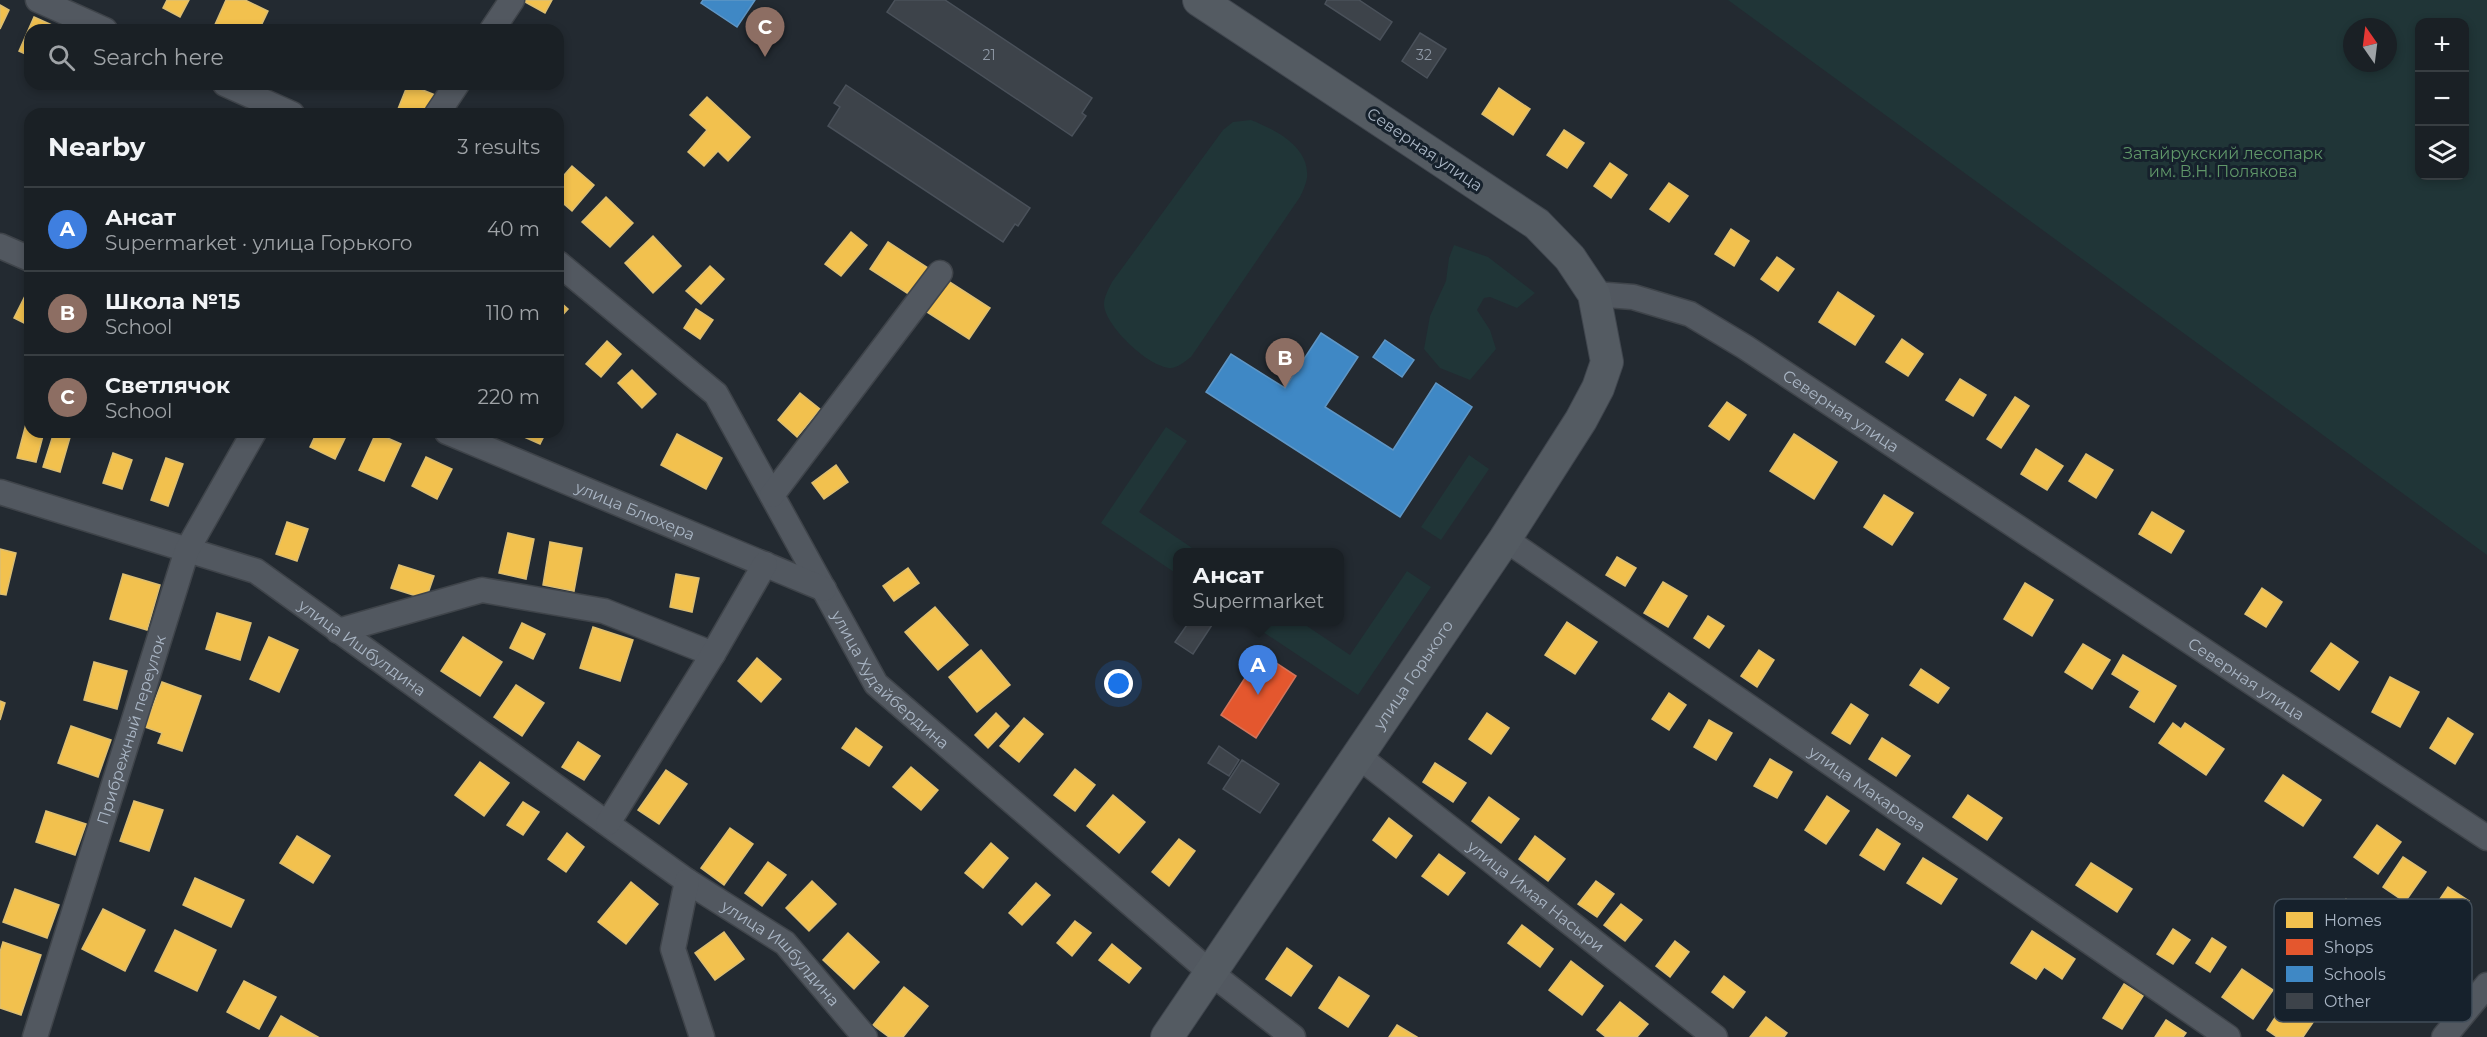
<!DOCTYPE html>
<meta charset="utf-8">
<style>
:root{--surface:#1a2025;--page:#272d32;--text:#f1f3f6;--muted:#9fa3a7;--line:#383e42;--accent:#7b8591}
body{margin:0;font-family:Montserrat,sans-serif;background:var(--page);color:var(--text)}
.controls{position:absolute;right:18px;top:18px;display:grid;overflow:hidden;border-radius:12px;box-shadow:0 3px 9px #0003}
.controls button{width:54px;height:54px;display:grid;place-items:center;padding:0;border:0;border-bottom:2px solid var(--line);background:var(--surface);color:var(--text);font:30px sans-serif}
.compass{position:absolute;left:2343px;top:18px;width:54px;height:54px;border-radius:50%;background:var(--surface);box-shadow:0 3px 9px #0003;rotate:346deg}
.you{position:absolute;left:1119px;top:684px;width:21px;height:21px;margin:-15px;border:4px solid #fff;border-radius:50%;background:#1a73e8;box-shadow:0 0 0 9px #1a73e833}
.badge{display:grid;place-items:center;width:39px;height:39px;border-radius:50%;background:var(--accent);color:#fff;font-size:20px;font-weight:700}
.pin{position:absolute;translate:-50% -50px;filter:drop-shadow(0 2px 3px #0008)}
.pin::after{content:'';position:absolute;top:32px;width:21px;height:18px;background:inherit;clip-path:polygon(0 0,100% 0,50% 100%)}
.popup{position:absolute;left:1173px;top:548px;width:171px;height:78px;box-sizing:border-box;display:grid;place-content:center;border-radius:12px;background:var(--surface);filter:drop-shadow(0 2px 4px #0005);font-size:20px;white-space:nowrap;color:var(--muted)}
.popup b{font-size:22px;color:var(--text)}
.popup::after{content:'';position:absolute;left:50%;top:100%;margin-left:-12px;border:12px solid transparent;border-top-color:var(--surface)}
.list{margin:0;padding:0;list-style:none}
h2{display:flex;justify-content:space-between;align-items:center;height:78px;margin:0;padding:0 24px;font-size:26px}
h2 small{font-size:20px;font-weight:400;color:var(--muted)}
.list li{display:grid;grid-template-columns:39px 1fr auto;gap:18px;align-items:center;box-sizing:border-box;height:84px;padding:0 24px;border-top:2px solid var(--line)}
.list b{display:block;font-size:22px;white-space:nowrap}
.list p{margin:0;font-size:20px;white-space:nowrap;color:var(--muted)}
.list em{font-size:20px;font-style:normal;color:var(--muted)}
.icon{flex:none;width:33px;height:33px;fill:none;stroke:currentColor;stroke-width:2;stroke-linecap:round;stroke-linejoin:round}
.map{position:relative;flex:none;width:2487px;height:1037px;overflow:hidden}
.search{position:absolute;background:var(--surface);box-shadow:0 3px 9px #0003;left:24px;top:24px;width:540px;height:66px;display:flex;align-items:center;gap:15px;box-sizing:border-box;padding:0 21px;border-radius:18px;color:var(--muted);font-size:22px}
.panel{position:absolute;background:var(--surface);box-shadow:0 3px 9px #0003;left:24px;top:108px;width:540px;height:330px;border-radius:18px}
.map>svg:first-child{display:block}
.green{fill:#203537;fill-rule:evenodd}
.homes{fill:#f2c14e;stroke:#dcbe72;stroke-width:1.5}
.shops{fill:#e4572e;stroke:#d3745b;stroke-width:1.5}
.schools{fill:#3f88c5;stroke:#5f96c5;stroke-width:1.5}
.building{fill:#3d434a;stroke:#4a515a;stroke-width:1.5}
.lines{fill:none;stroke-linecap:round;stroke-linejoin:round}
.minor-casing{stroke:#3f444a;stroke-width:27}
.major-casing{stroke:#40464e;stroke-width:34}
.minor{stroke:#525860;stroke-width:24}
.major{stroke:#545b62;stroke-width:32}
.labels{text-anchor:middle;stroke-width:6;stroke-linejoin:round;paint-order:stroke}
.number-label{font-size:14px;fill:#8f99a6}
.street-label{font-size:16px;fill:#aab6c5;stroke:#16212c}
.park-label{font-size:16px;fill:#609769;stroke:#16212c}
.key{fill:#16212c;stroke:#424e5a;stroke-width:1.5}
.key-label{font-size:16px;fill:#aab6c5}
</style>
<div class="map">
<svg width="2487" height="1037" viewBox="0 0 2487 1037">
<rect width="100%" height="100%" fill="#232a31"/>
<g class="green">
<path d="M 1728,0 L 2487,0 L 2487,555 ZM 2420,22 L 2464,22 L 2464,176 L 2420,176 ZM 2352,27 L 2388,27 L 2388,63 L 2352,63 Z"/>
<path d="M 1251,120 C 1276,130 1310,147 1307,178 C 1306,184 1303,191 1300,197 L 1191,357 C 1184,362 1179,367 1171,368 C 1149,368 1104,325 1104,304 C 1104,297 1109,288 1112,282 L 1223,130 L 1233,122 Z"/>
<polygon points="1454,245 1488,257 1535,293 1517,308 1490,297 1484,298 1477,310 1490,330 1496,349 1470,380 1440,368 1424,349 1430,316 1446,281 1449,258"/>
<polygon points="1166,427 1187,441 1139,512 1198,552 1177,552 1177,574 1101,523"/>
<polygon points="1469,455 1489,469 1441,540 1421,527"/>
<polygon points="1407,571 1431,587 1358,695 1248,622 1301,622 1350,655"/>
</g>
<g class="homes">
<polygon points="167,0 189,0 180,17 163,8"/>
<polygon points="226,0 245,0 268,11 259,30 213,29"/>
<polygon points="526,0 552,0 545,13 525,2"/>
<polygon points="0,5 9,10 0,29"/>
<polygon points="34,17 63,30 30,30 30,56 19,51"/>
<polygon points="408,84 435,95 427,114 396,114"/>
<polygon points="1499,88 1530,109 1513,135 1482,114"/>
<polygon points="707,97 750,137 728,161 718,151 704,166 688,152 707,130 690,115"/>
<polygon points="1564,130 1584,143 1567,168 1547,155"/>
<polygon points="1610,163 1627,175 1611,198 1594,186"/>
<polygon points="572,166 594,185 572,211 558,199 558,182"/>
<polygon points="1669,183 1688,196 1669,222 1650,209"/>
<polygon points="606,197 633,223 610,247 582,222"/>
<polygon points="1731,229 1749,241 1734,266 1715,254"/>
<polygon points="851,232 867,245 841,276 825,264"/>
<polygon points="653,236 681,266 653,293 625,263"/>
<polygon points="888,242 928,268 910,295 870,269"/>
<polygon points="1777,257 1794,269 1778,291 1761,279"/>
<polygon points="710,266 724,279 701,304 686,291"/>
<polygon points="948,281 990,308 969,339 927,312"/>
<polygon points="28,290 30,291 30,326 14,318"/>
<polygon points="1838,292 1874,316 1855,345 1819,322"/>
<polygon points="558,300 568,309 558,320"/>
<polygon points="696,309 713,320 700,339 684,328"/>
<polygon points="1902,339 1923,354 1908,376 1886,362"/>
<polygon points="607,341 621,354 601,377 586,364"/>
<polygon points="632,370 656,394 642,408 618,383"/>
<polygon points="1960,379 1986,395 1973,416 1946,400"/>
<polygon points="800,393 820,409 797,437 778,420"/>
<polygon points="2015,397 2029,406 2001,448 1987,439"/>
<polygon points="1727,402 1746,415 1729,440 1709,426"/>
<polygon points="26,424 30,425 30,432 44,432 36,462 17,458"/>
<polygon points="54,432 71,434 60,472 43,467"/>
<polygon points="317,432 348,432 335,459 310,447"/>
<polygon points="513,432 546,432 540,444"/>
<polygon points="376,433 401,444 384,481 359,470"/>
<polygon points="677,434 722,458 706,489 661,465"/>
<polygon points="1794,434 1837,462 1814,499 1770,471"/>
<polygon points="2036,449 2063,466 2047,490 2021,474"/>
<polygon points="113,453 132,460 122,489 103,483"/>
<polygon points="2086,454 2113,470 2096,498 2069,481"/>
<polygon points="426,457 452,469 437,499 412,486"/>
<polygon points="166,458 183,464 168,506 151,500"/>
<polygon points="836,465 848,482 824,499 812,483"/>
<polygon points="1884,495 1913,513 1892,545 1864,527"/>
<polygon points="2152,512 2184,531 2171,553 2139,534"/>
<polygon points="287,522 308,529 297,561 276,554"/>
<polygon points="508,533 534,539 526,579 499,573"/>
<polygon points="550,542 582,548 574,591 543,585"/>
<polygon points="0,549 16,553 6,595 0,594"/>
<polygon points="1617,557 1636,568 1625,586 1606,575"/>
<polygon points="399,565 434,576 426,599 391,588"/>
<polygon points="908,568 919,583 894,601 883,586"/>
<polygon points="123,574 160,585 147,630 110,619"/>
<polygon points="676,574 699,578 692,612 670,607"/>
<polygon points="1663,582 1687,596 1668,627 1644,613"/>
<polygon points="2025,583 2053,600 2032,636 2004,619"/>
<polygon points="2262,588 2282,602 2266,627 2245,614"/>
<polygon points="935,607 968,645 938,670 905,632"/>
<polygon points="217,613 251,623 240,660 206,649"/>
<polygon points="1708,616 1724,626 1709,648 1694,638"/>
<polygon points="1567,622 1597,642 1575,674 1545,655"/>
<polygon points="522,623 545,634 533,659 510,648"/>
<polygon points="593,627 633,640 620,681 580,668"/>
<polygon points="269,637 298,650 279,692 250,679"/>
<polygon points="463,637 502,662 480,696 441,671"/>
<polygon points="2331,643 2358,662 2339,690 2311,671"/>
<polygon points="2083,644 2110,660 2092,689 2065,672"/>
<polygon points="981,650 1010,685 977,712 949,677"/>
<polygon points="1759,650 1774,660 1757,687 1741,676"/>
<polygon points="2123,655 2176,686 2154,722 2130,707 2140,691 2112,674"/>
<polygon points="757,658 781,679 761,702 738,681"/>
<polygon points="94,662 127,671 117,709 84,700"/>
<polygon points="1921,669 1949,688 1938,703 1910,685"/>
<polygon points="2390,677 2419,692 2400,727 2372,712"/>
<polygon points="162,682 201,696 182,751 158,743 162,733 145,727"/>
<polygon points="516,685 544,703 522,736 494,717"/>
<polygon points="1669,693 1686,705 1669,730 1652,719"/>
<polygon points="0,701 5,703 0,720"/>
<polygon points="1851,704 1868,715 1850,744 1832,733"/>
<polygon points="996,713 1009,726 988,748 975,735"/>
<polygon points="1487,713 1509,728 1491,754 1469,739"/>
<polygon points="1024,718 1043,734 1019,762 1000,746"/>
<polygon points="2448,718 2473,734 2455,764 2430,748"/>
<polygon points="1709,720 1732,733 1716,760 1694,747"/>
<polygon points="2173,723 2181,729 2185,723 2224,749 2206,775 2159,743"/>
<polygon points="71,726 111,740 98,777 58,763"/>
<polygon points="856,728 882,747 869,766 842,748"/>
<polygon points="1882,738 1910,756 1896,776 1869,759"/>
<polygon points="578,742 600,756 584,780 562,767"/>
<polygon points="1770,759 1792,772 1777,798 1754,786"/>
<polygon points="480,762 509,783 484,816 455,795"/>
<polygon points="1435,763 1466,783 1453,802 1423,782"/>
<polygon points="911,767 938,790 921,810 893,787"/>
<polygon points="1075,769 1095,785 1075,811 1054,795"/>
<polygon points="666,770 687,784 659,824 638,810"/>
<polygon points="2283,775 2321,800 2303,826 2265,801"/>
<polygon points="1113,795 1145,822 1119,853 1087,826"/>
<polygon points="1968,795 2002,818 1987,840 1953,817"/>
<polygon points="1827,796 1849,811 1826,844 1805,830"/>
<polygon points="1489,797 1519,819 1501,843 1472,821"/>
<polygon points="134,801 163,810 149,851 120,841"/>
<polygon points="523,802 539,812 523,835 507,825"/>
<polygon points="46,811 86,824 75,855 36,842"/>
<polygon points="1389,818 1412,836 1396,858 1373,840"/>
<polygon points="2377,825 2401,842 2378,874 2354,857"/>
<polygon points="730,828 753,844 724,885 701,868"/>
<polygon points="1877,829 1900,844 1884,870 1860,855"/>
<polygon points="567,833 584,847 566,872 548,859"/>
<polygon points="297,836 330,856 313,883 280,863"/>
<polygon points="1535,836 1565,859 1548,881 1519,859"/>
<polygon points="1179,839 1195,851 1169,886 1152,872"/>
<polygon points="991,843 1008,858 983,888 965,873"/>
<polygon points="1439,854 1465,873 1448,895 1422,876"/>
<polygon points="2403,857 2426,872 2405,902 2383,887"/>
<polygon points="1923,858 1957,879 1941,904 1907,883"/>
<polygon points="768,862 786,875 762,906 745,893"/>
<polygon points="2091,863 2132,889 2117,912 2076,885"/>
<polygon points="195,878 244,900 231,927 183,905"/>
<polygon points="812,881 836,904 809,931 786,908"/>
<polygon points="1596,881 1614,894 1597,917 1578,904"/>
<polygon points="631,882 658,904 626,944 598,922"/>
<polygon points="1036,883 1050,895 1022,925 1009,913"/>
<polygon points="2448,887 2469,901 2446,936 2425,921"/>
<polygon points="15,889 59,905 47,938 3,922"/>
<polygon points="2346,899 2382,924 2364,949 2329,925"/>
<polygon points="1621,904 1642,920 1625,941 1604,925"/>
<polygon points="103,909 145,930 125,971 82,949"/>
<polygon points="1075,921 1091,933 1072,956 1057,943"/>
<polygon points="1522,925 1553,949 1540,967 1508,943"/>
<polygon points="2173,929 2190,940 2173,964 2157,954"/>
<polygon points="175,930 216,950 197,991 155,971"/>
<polygon points="2032,931 2075,959 2062,979 2044,967 2036,979 2011,963"/>
<polygon points="724,932 744,959 715,980 695,953"/>
<polygon points="848,933 879,962 854,989 823,960"/>
<polygon points="2212,938 2226,947 2210,972 2196,963"/>
<polygon points="1675,941 1689,952 1670,977 1656,966"/>
<polygon points="3,942 41,955 21,1015 0,1008 0,952"/>
<polygon points="1112,944 1141,968 1129,983 1099,960"/>
<polygon points="1287,948 1312,966 1291,996 1266,979"/>
<polygon points="2392,960 2421,981 2406,1003 2376,981"/>
<polygon points="1571,961 1603,986 1582,1015 1549,990"/>
<polygon points="2242,969 2273,990 2253,1019 2222,997"/>
<polygon points="1724,976 1745,992 1733,1008 1712,992"/>
<polygon points="1339,977 1369,996 1348,1027 1319,1008"/>
<polygon points="244,981 276,997 259,1029 227,1012"/>
<polygon points="2124,984 2143,996 2122,1029 2103,1018"/>
<polygon points="904,987 928,1006 903,1037 889,1037 873,1025"/>
<polygon points="2287,999 2316,1018 2303,1037 2277,1037 2267,1030"/>
<polygon points="1620,1002 1648,1024 1637,1037 1606,1037 1597,1030"/>
<polygon points="281,1016 318,1037 269,1037"/>
<polygon points="1766,1017 1787,1033 1784,1037 1750,1037"/>
<polygon points="2166,1020 2186,1033 2183,1037 2155,1037"/>
<polygon points="1397,1025 1417,1037 1389,1037"/>
</g>
<polygon class="shops" points="1261,653 1296,676 1256,738 1221,715"/>
<g class="schools">
<polygon points="703,0 755,0 737,27 701,3"/>
<polygon points="1321,333 1358,357 1325,407 1393,450 1436,383 1472,407 1400,517 1206,392 1231,354 1285,388"/>
<polygon points="1385,340 1414,360 1402,377 1373,357"/>
</g>
<g class="building">
<polygon points="895,0 945,0 1092,98 1082,113 1086,116 1072,136 887,12"/>
<polygon points="1327,0 1359,0 1392,22 1380,40 1325,4"/>
<polygon points="1420,33 1446,49 1427,78 1402,61"/>
<polygon points="846,85 1030,208 1018,226 1015,224 1003,242 828,126 840,107 834,103"/>
<polygon points="1189,622 1214,622 1193,654 1175,642"/>
<polygon points="1219,746 1239,760 1229,776 1208,763"/>
<polygon points="1242,760 1279,784 1260,813 1223,789"/>
</g>
<g class="lines">
<g class="minor-casing">
<g id="minor">
<polyline points="38,0 105,30"/>
<polyline points="492,30 512,0"/>
<polyline points="225,84 292,114"/>
<polyline points="437,114 457,84"/>
<polyline points="0,246 30,259"/>
<path id="s1" d="M 558,263 L 716,394 L 876,684 L 1211,973 L 1293,1037"/>
<path id="s2" d="M 1594,294 L 1633,297 L 1690,314 L 1745,347 L 2487,838"/>
<path id="s3" d="M 447,432 L 824,589"/>
<path id="s4" d="M 0,492 L 256,571 L 687,881 L 785,943 L 865,1037"/>
<polyline points="772,495 940,273"/>
<path id="s5" d="M 1505,539 L 2228,1037"/>
<polyline points="338,631 482,590 604,611 713,654"/>
<path id="s6" d="M 1357,755 L 1715,1037"/>
<polyline points="608,823 713,654 765,564"/>
<polyline points="687,881 673,949 702,1037"/>
<path id="s7" d="M 35,1037 L 187,550 L 254,432"/>
<polyline points="2444,1037 2487,985"/>
</g>
</g>
<g class="major-casing">
<g id="major">
<path id="s8" d="M 1167,1037 L 1505,539 L 1581,420 L 1598,388 L 1607,362 L 1594,294 L 1570,258 L 1537,224 L 1199,0"/>
</g>
</g>
<use href="#minor" class="minor"/>
<use href="#major" class="major"/>
</g>
<g class="labels">
<g class="number-label">
<text x="989" y="60">21</text>
<text x="1424" y="60">32</text>
</g>
<g class="street-label">
<text transform="translate(1425 149) rotate(34)" y="6">Северная улица</text>
<text dy="6" stroke="none"><textPath href="#s2" startOffset="278">Северная улица</textPath></text>
<text dy="6" stroke="none"><textPath href="#s3" startOffset="204">улица Блюхера</textPath></text>
<text dy="6" stroke="none"><textPath href="#s4" startOffset="399">улица Ишбулдина</textPath></text>
<text dy="6" stroke="none"><textPath href="#s8" startOffset="438">улица Горького</textPath></text>
<text dy="6" stroke="none"><textPath href="#s1" startOffset="542">улица Худайбердина</textPath></text>
<text dy="6" stroke="none"><textPath href="#s2" startOffset="764">Северная улица</textPath></text>
<text dy="6" stroke="none"><textPath href="#s7" startOffset="322">Прибрежный переулок</textPath></text>
<text dy="6" stroke="none"><textPath href="#s5" startOffset="440">улица Макарова</textPath></text>
<text dy="6" stroke="none"><textPath href="#s6" startOffset="228">улица Имая Насыри</textPath></text>
<text dy="6" stroke="none"><textPath href="#s4" startOffset="918">улица Ишбулдина</textPath></text>
</g>
<g class="park-label">
<text x="2223" y="159">Затайрукский лесопарк<tspan x="2223" dy="18">им. В.Н. Полякова</tspan></text>
</g>
</g>
<rect x="2274" y="899" width="198" height="123" rx="9" class="key"/>
<rect x="2286" y="912" width="27" height="16" fill="#f2c14e"/>
<rect x="2286" y="939" width="27" height="16" fill="#e4572e"/>
<rect x="2286" y="966" width="27" height="16" fill="#3f88c5"/>
<rect x="2286" y="993" width="27" height="16" fill="#3d434a"/>
<g class="key-label">
<text x="2324" y="926">Homes</text>
<text x="2324" y="953">Shops</text>
<text x="2324" y="980">Schools</text>
<text x="2324" y="1007">Other</text>
</g>
</svg>
<div class="controls">
<button>+</button>
<button>−</button>
<button><svg class="icon" aria-label="layers" viewBox="0 0 24 24"><path d="M12 4l9 5-9 5-9-5zM3 14l9 5 9-5"/></svg></button>
</div>
<svg class="compass" viewBox="-18 -18 36 36"><path d="M0-13l5 13h-10z" fill="#e53935"/><path d="M0 13l5-13h-10z" fill="#9fa3a7"/></svg>
<div class="you"></div>
<div class="pin badge" style="left:1258px;top:695px;background:#3f7fe0">A</div>
<div class="popup"><b>Ансат</b>Supermarket</div>
<div class="pin badge" style="left:1285px;top:388px;background:#8d6e63">B</div>
<div class="pin badge" style="left:765px;top:57px;background:#8d6e63">C</div>
<div class="search"><svg class="icon" aria-label="search" viewBox="0 0 24 24"><circle cx="10" cy="10" r="6"/><path d="M15 15l6 6"/></svg>Search here</div>
<section class="panel">
<h2>Nearby<small>3 results</small></h2>
<ul class="list">
<li><span class="badge" style="background:#3f7fe0">A</span><div><b>Ансат</b><p>Supermarket · улица Горького</p></div><em>40 m</em></li>
<li><span class="badge" style="background:#8d6e63">B</span><div><b>Школа №15</b><p>School</p></div><em>110 m</em></li>
<li><span class="badge" style="background:#8d6e63">C</span><div><b>Светлячок</b><p>School</p></div><em>220 m</em></li>
</ul>
</section>
</div>
